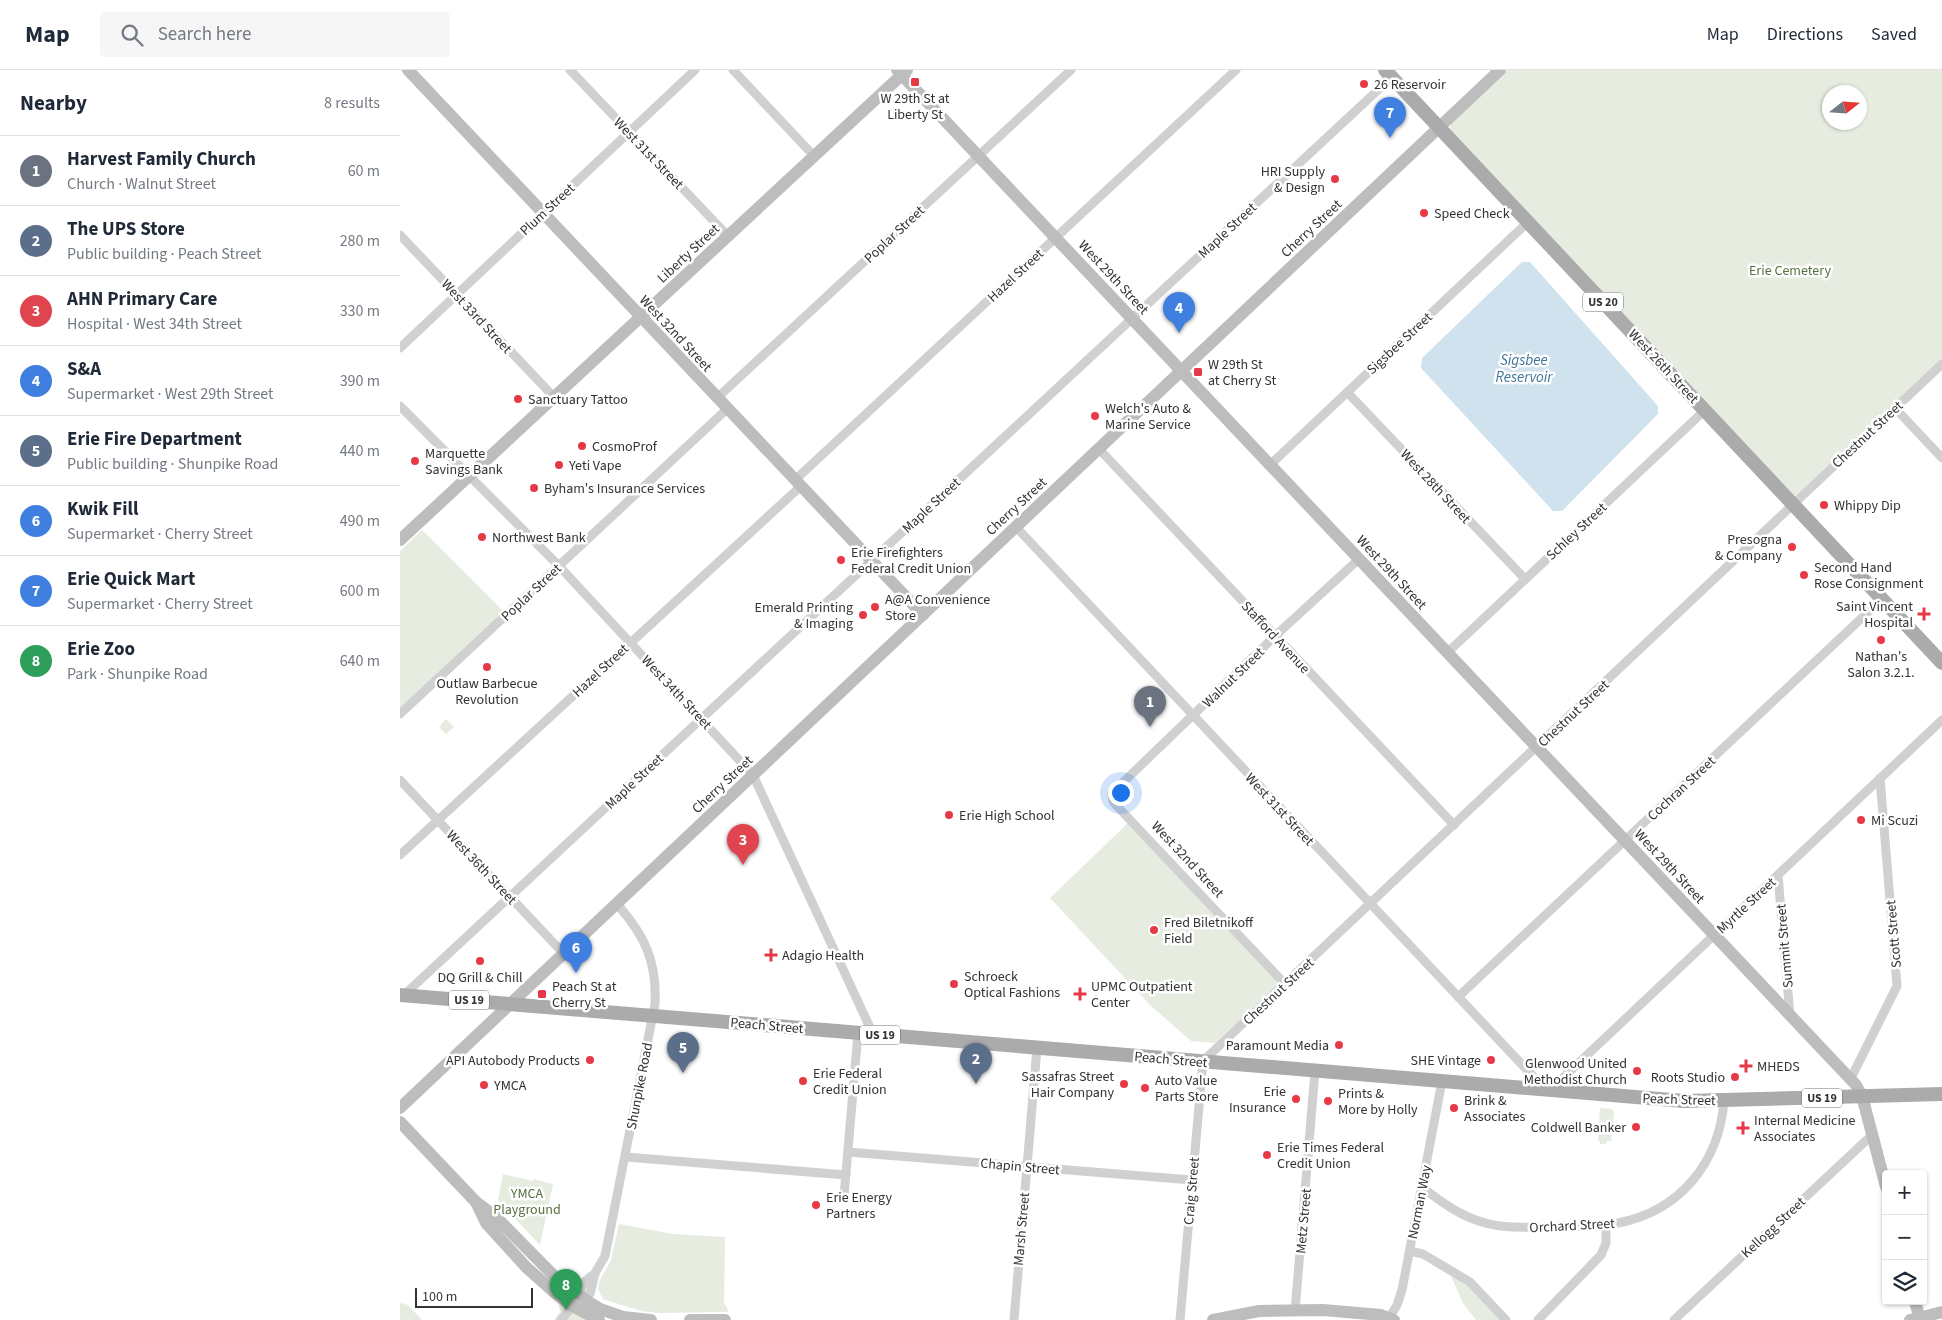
<!DOCTYPE html>
<meta charset="utf-8">
<style>
:root{--surface:#fff;--page:#f6f6f7;--text:#1f2937;--muted:#747a83;--line:#e0e1e3;--accent:#e63946}
body{margin:0;font-family:"Source Sans 3",sans-serif;background:var(--page);color:var(--text)}
.controls{position:absolute;right:15px;bottom:15px;display:grid;overflow:hidden;border-radius:5px;box-shadow:0 1px 4px #0004}
.controls button{width:45px;height:45px;display:grid;place-items:center;padding:0;border:0;border-bottom:1px solid var(--line);background:var(--surface);color:var(--text);font:25px sans-serif}
.compass{position:absolute;left:1422px;top:15px;width:45px;height:45px;border-radius:50%;background:var(--surface);box-shadow:0 1px 4px #0004;rotate:73deg}
.scale{position:absolute;left:15px;bottom:12px;width:118px;box-sizing:border-box;padding-left:5px;border:2px solid #333;border-top:0;font-size:14px;line-height:18px;white-space:nowrap;color:#333;-webkit-text-stroke:4px #fff;paint-order:stroke}
.you{position:absolute;left:720px;top:722px;width:18px;height:18px;margin:-12px;border:4px solid #fff;border-radius:50%;background:#1a73e8;box-shadow:0 0 0 8px #1a73e833}
.badge{display:grid;place-items:center;width:32px;height:32px;border-radius:50%;background:var(--accent);color:#fff;font-size:16px;font-weight:700}
.pin{position:absolute;translate:-50% -41px;filter:drop-shadow(0 1px 2px #0008)}
.pin::after{content:'';position:absolute;top:26px;width:18px;height:15px;background:inherit;clip-path:polygon(0 0,100% 0,50% 100%)}
.list{margin:0;padding:0;list-style:none}
h2{display:flex;justify-content:space-between;align-items:center;height:65px;margin:0;padding:0 20px;font-size:21px}
h2 small{font-size:16px;font-weight:400;color:var(--muted)}
.list li{display:grid;grid-template-columns:32px 1fr auto;gap:15px;align-items:center;box-sizing:border-box;height:70px;padding:0 20px;border-top:1px solid var(--line)}
.list b{display:block;font-size:19px;white-space:nowrap}
.list p{margin:0;font-size:16px;white-space:nowrap;color:var(--muted)}
.list em{font-size:16px;font-style:normal;color:var(--muted)}
.icon{flex:none;width:28px;height:28px;fill:none;stroke:currentColor;stroke-width:2;stroke-linecap:round;stroke-linejoin:round}
.map{position:relative;flex:none;width:1542px;height:1250px;overflow:hidden}
header{display:flex;align-items:center;gap:30px;box-sizing:border-box;height:70px;padding:0 25px;background:var(--surface);border-bottom:1px solid var(--line)}
header strong{font-size:24px}
nav{display:flex;gap:28px;margin-inline-start:auto;font-size:18px}
.search{width:350px;height:45px;background:var(--page);display:flex;align-items:center;gap:12px;box-sizing:border-box;padding:0 18px;border-radius:5px;color:var(--muted);font-size:19px}
main{display:flex}
aside{flex:1;background:var(--surface)}
.map>svg:first-child{display:block}
.green{fill:#e6ecdf;fill-rule:evenodd}
.water{fill:#cfe2ee}
.lines{fill:none;stroke-linecap:round;stroke-linejoin:round}
.street{stroke:#d0d0d0;stroke-width:9}
.secondary{stroke:#bdbdbd;stroke-width:12}
.primary{stroke:#ababab;stroke-width:14}
.poi-dot{fill:#e63946;stroke:#fff;stroke-width:2}
.labels{text-anchor:middle;stroke-width:5;stroke-linejoin:round;paint-order:stroke}
.shield{fill:#fff;stroke:#707070;stroke-width:1}
.shield-label{font-size:12px;font-weight:bold;fill:#333}
.poi-label{font-size:14px;fill:#333;stroke:#fff;text-anchor:start}
.street-label{font-size:14px;fill:#333;stroke:#fff}
.park-label{font-size:14px;fill:#56703f;stroke:#fff}
.water-label{font-size:15px;font-style:italic;fill:#3f7597;stroke:#fff}
</style>
<header>
<strong>Map</strong>
<div class="search"><svg class="icon" aria-label="search" viewBox="0 0 24 24"><circle cx="10" cy="10" r="6"/><path d="M15 15l6 6"/></svg>Search here</div>
<nav><a>Map</a><a>Directions</a><a>Saved</a></nav>
</header>
<main>
<aside>
<h2>Nearby<small>8 results</small></h2>
<ul class="list">
<li><span class="badge" style="background:#6b7280">1</span><div><b>Harvest Family Church</b><p>Church · Walnut Street</p></div><em>60 m</em></li>
<li><span class="badge" style="background:#5c6f8a">2</span><div><b>The UPS Store</b><p>Public building · Peach Street</p></div><em>280 m</em></li>
<li><span class="badge" style="background:#e0444e">3</span><div><b>AHN Primary Care</b><p>Hospital · West 34th Street</p></div><em>330 m</em></li>
<li><span class="badge" style="background:#3f7fe0">4</span><div><b>S&amp;A</b><p>Supermarket · West 29th Street</p></div><em>390 m</em></li>
<li><span class="badge" style="background:#5c6f8a">5</span><div><b>Erie Fire Department</b><p>Public building · Shunpike Road</p></div><em>440 m</em></li>
<li><span class="badge" style="background:#3f7fe0">6</span><div><b>Kwik Fill</b><p>Supermarket · Cherry Street</p></div><em>490 m</em></li>
<li><span class="badge" style="background:#3f7fe0">7</span><div><b>Erie Quick Mart</b><p>Supermarket · Cherry Street</p></div><em>600 m</em></li>
<li><span class="badge" style="background:#2e9e5b">8</span><div><b>Erie Zoo</b><p>Park · Shunpike Road</p></div><em>640 m</em></li>
</ul>
</aside>
<div class="map">
<svg width="1542" height="1250" viewBox="0 0 1542 1250">
<rect width="100%" height="100%" fill="#fff"/>
<g class="green">
<path d="M 1108,0 L 1542,0 L 1542,289 L 1395,426 L 1050,60 L 1051,53 ZM 1430,22 L 1460,22 L 1460,52 L 1430,52 Z"/>
<polygon points="22,460 104,542 0,638 0,481"/>
<polygon points="46,649 54,657 46,664 39,657"/>
<polygon points="728,753 877,912 877,915 815,973 791,971 750,935 650,828"/>
<polygon points="1200,1038 1212,1039 1214,1042 1211,1071 1207,1071 1206,1074 1200,1074 1200,1071 1198,1071"/>
<polygon points="103,1104 133,1111 134,1109 153,1114 140,1175 98,1130"/>
<polygon points="219,1154 273,1164 325,1167 324,1234 327,1237 328,1242 258,1243 241,1241 203,1229 198,1219 199,1212 211,1190"/>
<polygon points="1050,1204 1067,1212 1102,1250 1076,1250 1063,1233"/>
<polygon points="0,1233 8,1235 22,1250 0,1250"/>
<polygon points="159,1233 189,1250 154,1250 160,1242"/>
</g>
<polygon class="water" points="1122,192 1130,192 1258,336 1258,344 1162,441 1153,441 1021,298 1022,288"/>
<g class="lines">
<g class="street">
<polyline points="170,0 328,166"/>
<polyline points="333,0 414,86"/>
<polyline points="0,165 154,327"/>
<polyline points="0,278 295,0"/>
<polyline points="947,322 1125,509"/>
<polyline points="317,328 671,0"/>
<polyline points="0,336 159,496 353,705 473,964"/>
<polyline points="1495,338 1542,388"/>
<polyline points="699,379 1054,755"/>
<polyline points="871,394 1128,152"/>
<polyline points="395,410 836,0"/>
<polyline points="616,457 1145,1019"/>
<polyline points="1047,583 1305,340"/>
<polyline points="0,644 327,339"/>
<polyline points="0,710 164,884"/>
<polyline points="0,785 401,416"/>
<polyline points="1378,805 1390,946"/>
<polyline points="885,914 716,735 713,731 712,723 875,566 959,489"/>
<polyline points="4,925 992,7"/>
<polyline points="1058,927 1482,529"/>
<polyline points="1450,1010 1497,916 1480,708"/>
<polyline points="1150,1020 1542,650"/>
<polyline points="448,1082 792,1110"/>
<polyline points="226,1087 446,1105"/>
<path d="M 1022,1117 C 1077,1161 1100,1159 1168,1156 C 1184,1156 1201,1157 1218,1153 C 1280,1141 1319,1093 1324,1031"/>
<polyline points="444,1126 458,963"/>
<polyline points="1010,1181 1023,1184 1070,1212 1106,1250"/>
<path d="M 180,1227 C 179,1216 186,1209 195,1204"/>
<polyline points="895,1241 915,1001"/>
<path d="M 161,1250 L 180,1227 L 190,1224 L 195,1203 L 205,1186 L 255,934 C 257,891 245,866 217,834"/>
<polyline points="614,1250 637,978"/>
<polyline points="780,1250 803,991 1542,294"/>
<polyline points="988,1250 997,1235 1002,1220 1042,1011"/>
<polyline points="1138,1250 1201,1185 1206,1173 1206,1155"/>
<polyline points="1274,1250 1472,1065"/>
</g>
<g class="secondary">
<polyline points="8,0 523,545"/>
<polyline points="497,0 1456,1015 1462,1026 1486,1117"/>
<polyline points="0,470 507,0"/>
<polyline points="0,1038 1100,0"/>
<polyline points="0,1052 76,1132 95,1146 158,1210 190,1233 200,1239 223,1247 251,1250"/>
<polyline points="76,1132 86,1153 126,1197 154,1222 172,1236 199,1250"/>
<polyline points="1515,1231 1520,1250"/>
<polyline points="290,1250 325,1250"/>
<polyline points="813,1250 859,1241 923,1240 981,1245 994,1250"/>
<polyline points="1510,1250 1542,1242"/>
</g>
<g class="primary">
<polyline points="985,0 1542,593"/>
<polyline points="0,925 1284,1031 1542,1024"/>
</g>
</g>
<g class="poi-dot">
<rect x="510" y="7" width="10" height="10" rx="2.5"/>
<circle cx="964" cy="14" r="5"/>
<circle cx="935" cy="109" r="5"/>
<circle cx="1024" cy="143" r="5"/>
<rect x="793" y="297" width="10" height="10" rx="2.5"/>
<circle cx="118" cy="329" r="5"/>
<circle cx="695" cy="346" r="5"/>
<circle cx="182" cy="376" r="5"/>
<circle cx="15" cy="391" r="5"/>
<circle cx="159" cy="395" r="5"/>
<circle cx="134" cy="418" r="5"/>
<circle cx="1424" cy="435" r="5"/>
<circle cx="82" cy="467" r="5"/>
<circle cx="1392" cy="477" r="5"/>
<circle cx="441" cy="490" r="5"/>
<circle cx="1404" cy="505" r="5"/>
<circle cx="475" cy="537" r="5"/>
<path d="M1521.5 536.5h5v5h5v5h-5v5h-5v-5h-5v-5h5z"/>
<circle cx="463" cy="545" r="5"/>
<circle cx="1481" cy="570" r="5"/>
<circle cx="87" cy="597" r="5"/>
<circle cx="549" cy="745" r="5"/>
<circle cx="1461" cy="750" r="5"/>
<circle cx="754" cy="860" r="5"/>
<path d="M368.5 877.5h5v5h5v5h-5v5h-5v-5h-5v-5h5z"/>
<circle cx="80" cy="891" r="5"/>
<circle cx="554" cy="914" r="5"/>
<rect x="137" y="919" width="10" height="10" rx="2.5"/>
<path d="M677.5 916.5h5v5h5v5h-5v5h-5v-5h-5v-5h5z"/>
<circle cx="939" cy="975" r="5"/>
<circle cx="190" cy="990" r="5"/>
<circle cx="1091" cy="990" r="5"/>
<path d="M1343.5 988.5h5v5h5v5h-5v5h-5v-5h-5v-5h5z"/>
<circle cx="1237" cy="1001" r="5"/>
<circle cx="1335" cy="1007" r="5"/>
<circle cx="403" cy="1011" r="5"/>
<circle cx="724" cy="1014" r="5"/>
<circle cx="84" cy="1015" r="5"/>
<circle cx="745" cy="1018" r="5"/>
<circle cx="896" cy="1029" r="5"/>
<circle cx="928" cy="1031" r="5"/>
<circle cx="1054" cy="1038" r="5"/>
<circle cx="1236" cy="1057" r="5"/>
<path d="M1340.5 1050.5h5v5h5v5h-5v5h-5v-5h-5v-5h5z"/>
<circle cx="867" cy="1085" r="5"/>
<circle cx="416" cy="1135" r="5"/>
</g>
<g class="labels">
<g class="shield">
<rect x="1183" y="222.5" width="40" height="19" rx="4"/>
<rect x="49" y="920.5" width="40" height="19" rx="4"/>
<rect x="460" y="955.5" width="40" height="19" rx="4"/>
<rect x="1402" y="1018.5" width="40" height="19" rx="4"/>
</g>
<g class="shield-label">
<text x="1203" y="236">US 20</text>
<text x="69" y="934">US 19</text>
<text x="480" y="969">US 19</text>
<text x="1422" y="1032">US 19</text>
</g>
<g class="poi-label">
<text x="974" y="19">26 Reservoir</text>
<text x="515" y="33" text-anchor="middle">W 29th St at<tspan x="515" dy="16">Liberty St</tspan></text>
<text x="925" y="106" text-anchor="end">HRI Supply<tspan x="925" dy="16">&amp; Design</tspan></text>
<text x="1034" y="148">Speed Check</text>
<text x="808" y="299">W 29th St<tspan x="808" dy="16">at Cherry St</tspan></text>
<text x="128" y="334">Sanctuary Tattoo</text>
<text x="705" y="343">Welch's Auto &amp;<tspan x="705" dy="16">Marine Service</tspan></text>
<text x="192" y="381">CosmoProf</text>
<text x="25" y="388">Marquette<tspan x="25" dy="16">Savings Bank</tspan></text>
<text x="169" y="400">Yeti Vape</text>
<text x="144" y="423">Byham's Insurance Services</text>
<text x="1434" y="440">Whippy Dip</text>
<text x="92" y="472">Northwest Bank</text>
<text x="1382" y="474" text-anchor="end">Presogna<tspan x="1382" dy="16">&amp; Company</tspan></text>
<text x="451" y="487">Erie Firefighters<tspan x="451" dy="16">Federal Credit Union</tspan></text>
<text x="1414" y="502">Second Hand<tspan x="1414" dy="16">Rose Consignment</tspan></text>
<text x="485" y="534">A@A Convenience<tspan x="485" dy="16">Store</tspan></text>
<text x="1513" y="541" text-anchor="end">Saint Vincent<tspan x="1513" dy="16">Hospital</tspan></text>
<text x="453" y="542" text-anchor="end">Emerald Printing<tspan x="453" dy="16">&amp; Imaging</tspan></text>
<text x="1481" y="591" text-anchor="middle">Nathan's<tspan x="1481" dy="16">Salon 3.2.1.</tspan></text>
<text x="87" y="618" text-anchor="middle">Outlaw Barbecue<tspan x="87" dy="16">Revolution</tspan></text>
<text x="559" y="750">Erie High School</text>
<text x="1471" y="755">Mi Scuzi</text>
<text x="764" y="857">Fred Biletnikoff<tspan x="764" dy="16">Field</tspan></text>
<text x="382" y="890">Adagio Health</text>
<text x="564" y="911">Schroeck<tspan x="564" dy="16">Optical Fashions</tspan></text>
<text x="80" y="912" text-anchor="middle">DQ Grill &amp; Chill</text>
<text x="152" y="921">Peach St at<tspan x="152" dy="16">Cherry St</tspan></text>
<text x="691" y="921">UPMC Outpatient<tspan x="691" dy="16">Center</tspan></text>
<text x="929" y="980" text-anchor="end">Paramount Media</text>
<text x="180" y="995" text-anchor="end">API Autobody Products</text>
<text x="1081" y="995" text-anchor="end">SHE Vintage</text>
<text x="1227" y="998" text-anchor="end">Glenwood United<tspan x="1227" dy="16">Methodist Church</tspan></text>
<text x="1357" y="1001">MHEDS</text>
<text x="413" y="1008">Erie Federal<tspan x="413" dy="16">Credit Union</tspan></text>
<text x="714" y="1011" text-anchor="end">Sassafras Street<tspan x="714" dy="16">Hair Company</tspan></text>
<text x="1325" y="1012" text-anchor="end">Roots Studio</text>
<text x="755" y="1015">Auto Value<tspan x="755" dy="16">Parts Store</tspan></text>
<text x="94" y="1020">YMCA</text>
<text x="886" y="1026" text-anchor="end">Erie<tspan x="886" dy="16">Insurance</tspan></text>
<text x="938" y="1028">Prints &amp;<tspan x="938" dy="16">More by Holly</tspan></text>
<text x="1064" y="1035">Brink &amp;<tspan x="1064" dy="16">Associates</tspan></text>
<text x="1354" y="1055">Internal Medicine<tspan x="1354" dy="16">Associates</tspan></text>
<text x="1226" y="1062" text-anchor="end">Coldwell Banker</text>
<text x="877" y="1082">Erie Times Federal<tspan x="877" dy="16">Credit Union</tspan></text>
<text x="426" y="1132">Erie Energy<tspan x="426" dy="16">Partners</tspan></text>
</g>
<g class="street-label">
<text transform="translate(249 83) rotate(46)" y="5">West 31st Street</text>
<text transform="translate(147 139) rotate(-43)" y="5">Plum Street</text>
<text transform="translate(911 158) rotate(-43)" y="5">Cherry Street</text>
<text transform="translate(827 160) rotate(-43)" y="5">Maple Street</text>
<text transform="translate(494 164) rotate(-43)" y="5">Poplar Street</text>
<text transform="translate(288 183) rotate(-43)" y="5">Liberty Street</text>
<text transform="translate(615 205) rotate(-43)" y="5">Hazel Street</text>
<text transform="translate(714 207) rotate(47)" y="5">West 29th Street</text>
<text transform="translate(77 246) rotate(47)" y="5">West 33rd Street</text>
<text transform="translate(276 263) rotate(47)" y="5">West 32nd Street</text>
<text transform="translate(999 273) rotate(-43)" y="5">Sigsbee Street</text>
<text transform="translate(1264 296) rotate(47)" y="5">West 26th Street</text>
<text transform="translate(1467 364) rotate(-43)" y="5">Chestnut Street</text>
<text transform="translate(1036 416) rotate(47)" y="5">West 28th Street</text>
<text transform="translate(531 435) rotate(-43)" y="5">Maple Street</text>
<text transform="translate(616 436) rotate(-43)" y="5">Cherry Street</text>
<text transform="translate(1176 461) rotate(-43)" y="5">Schley Street</text>
<text transform="translate(992 502) rotate(47)" y="5">West 29th Street</text>
<text transform="translate(131 522) rotate(-43)" y="5">Poplar Street</text>
<text transform="translate(876 567) rotate(47)" y="5">Stafford Avenue</text>
<text transform="translate(200 600) rotate(-43)" y="5">Hazel Street</text>
<text transform="translate(833 607) rotate(-44)" y="5">Walnut Street</text>
<text transform="translate(277 622) rotate(47)" y="5">West 34th Street</text>
<text transform="translate(1173 643) rotate(-43)" y="5">Chestnut Street</text>
<text transform="translate(234 711) rotate(-43)" y="5">Maple Street</text>
<text transform="translate(322 714) rotate(-43)" y="5">Cherry Street</text>
<text transform="translate(1281 718) rotate(-43)" y="5">Cochran Street</text>
<text transform="translate(880 739) rotate(47)" y="5">West 31st Street</text>
<text transform="translate(788 789) rotate(47)" y="5">West 32nd Street</text>
<text transform="translate(1270 796) rotate(47)" y="5">West 29th Street</text>
<text transform="translate(82 797) rotate(47)" y="5">West 36th Street</text>
<text transform="translate(1346 835) rotate(-43)" y="5">Myrtle Street</text>
<text transform="translate(1493 864) rotate(-95)" y="5">Scott Street</text>
<text transform="translate(1384 876) rotate(-95)" y="5">Summit Street</text>
<text transform="translate(878 921) rotate(-43)" y="5">Chestnut Street</text>
<text transform="translate(367 955) rotate(5)" y="5">Peach Street</text>
<text transform="translate(771 989) rotate(5)" y="5">Peach Street</text>
<text transform="translate(239 1016) rotate(-79)" y="5">Shunpike Road</text>
<text transform="translate(1279 1029) rotate(2)" y="5">Peach Street</text>
<text transform="translate(620 1096) rotate(5)" y="5">Chapin Street</text>
<text transform="translate(791 1121) rotate(-85)" y="5">Craig Street</text>
<text transform="translate(1019 1132) rotate(-79)" y="5">Norman Way</text>
<text transform="translate(903 1151) rotate(-85)" y="5">Metz Street</text>
<text transform="translate(1172 1155) rotate(-3)" y="5">Orchard Street</text>
<text transform="translate(1373 1157) rotate(-43)" y="5">Kellogg Street</text>
<text transform="translate(621 1159) rotate(-85)" y="5">Marsh Street</text>
</g>
<g class="park-label">
<text x="1390" y="205">Erie Cemetery</text>
<text x="127" y="1128">YMCA<tspan x="127" dy="16">Playground</tspan></text>
</g>
<g class="water-label">
<text x="1124" y="295">Sigsbee<tspan x="1124" dy="17">Reservoir</tspan></text>
</g>
</g>
</svg>
<div class="controls">
<button>+</button>
<button>−</button>
<button><svg class="icon" aria-label="layers" viewBox="0 0 24 24"><path d="M12 4l9 5-9 5-9-5zM3 14l9 5 9-5"/></svg></button>
</div>
<svg class="compass" viewBox="-18 -18 36 36"><path d="M0-13l5 13h-10z" fill="#e53935"/><path d="M0 13l5-13h-10z" fill="#747a83"/></svg>
<div class="scale">100 m</div>
<div class="you"></div>
<div class="pin badge" style="left:750px;top:657px;background:#6b7280">1</div>
<div class="pin badge" style="left:576px;top:1014px;background:#5c6f8a">2</div>
<div class="pin badge" style="left:343px;top:795px;background:#e0444e">3</div>
<div class="pin badge" style="left:779px;top:263px;background:#3f7fe0">4</div>
<div class="pin badge" style="left:283px;top:1003px;background:#5c6f8a">5</div>
<div class="pin badge" style="left:176px;top:903px;background:#3f7fe0">6</div>
<div class="pin badge" style="left:990px;top:68px;background:#3f7fe0">7</div>
<div class="pin badge" style="left:166px;top:1240px;background:#2e9e5b">8</div>
</div>
</main>
